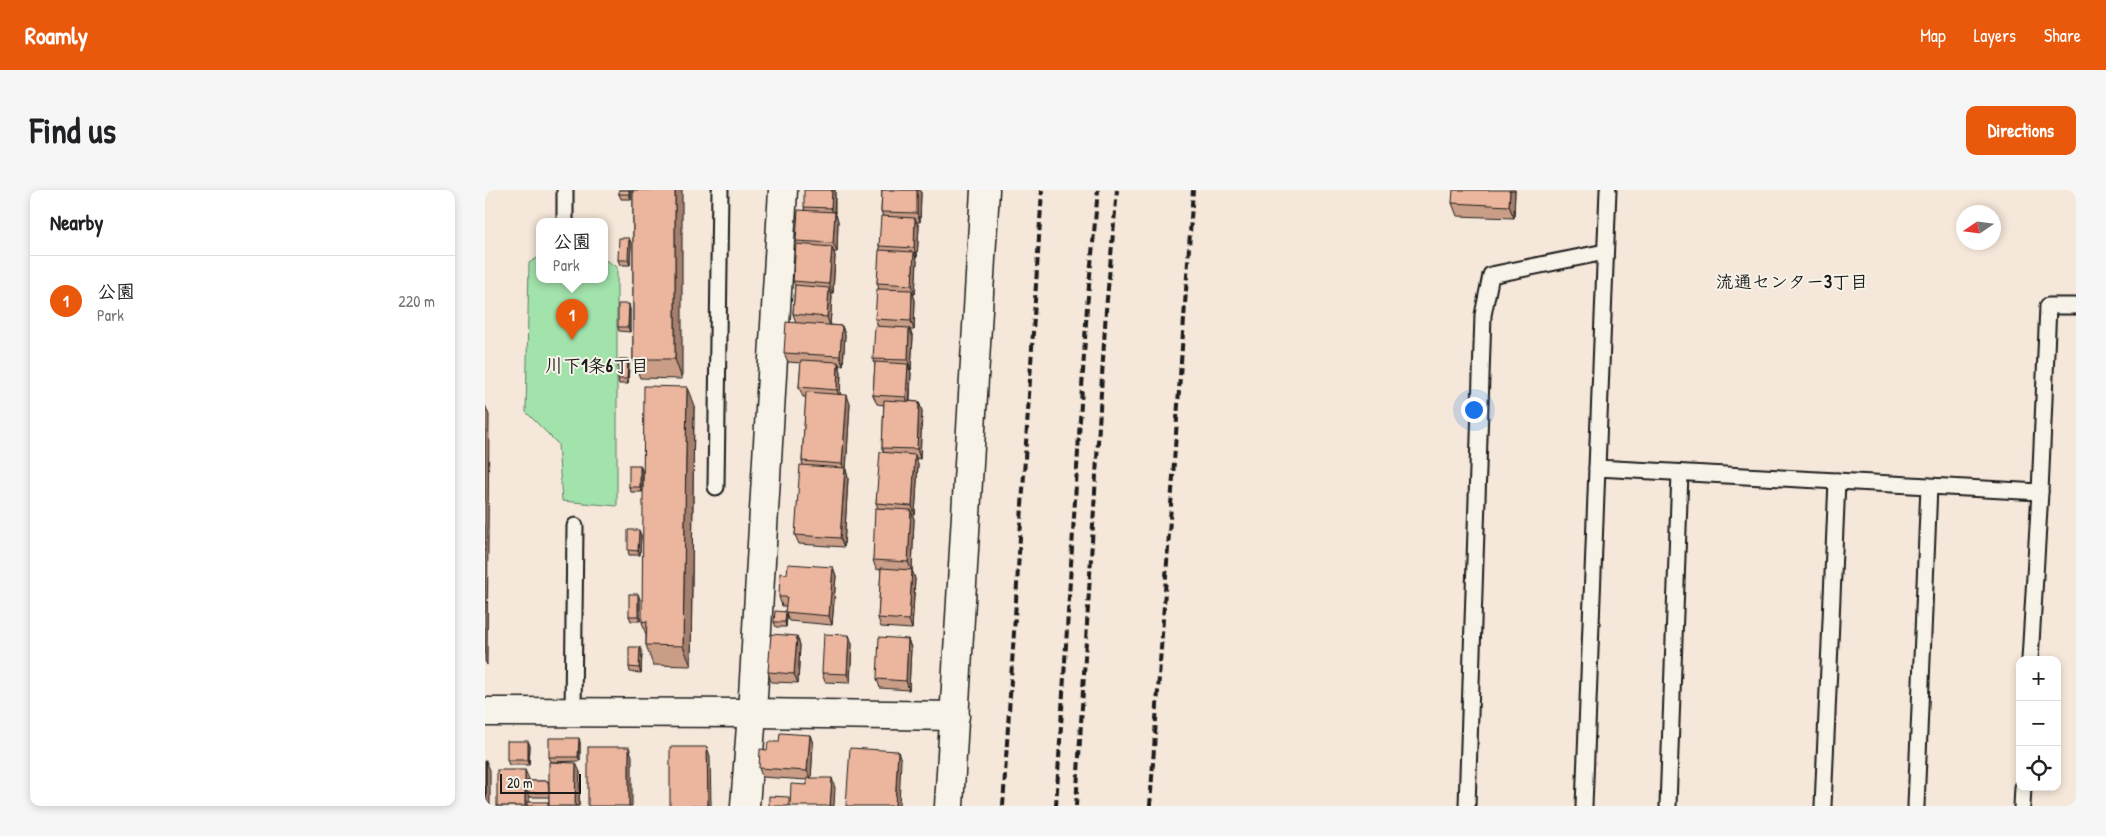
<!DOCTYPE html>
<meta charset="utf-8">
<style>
:root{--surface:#fff;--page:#f6f6f6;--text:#202124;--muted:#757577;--line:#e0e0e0;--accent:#ea580c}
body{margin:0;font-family:"Patrick Hand","Klee One",sans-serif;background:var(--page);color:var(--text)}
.controls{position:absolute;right:15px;bottom:15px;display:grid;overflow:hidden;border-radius:10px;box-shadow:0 2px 8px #0003}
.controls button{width:45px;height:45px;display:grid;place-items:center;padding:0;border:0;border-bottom:1px solid var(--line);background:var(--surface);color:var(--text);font:25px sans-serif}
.compass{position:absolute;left:1471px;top:15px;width:45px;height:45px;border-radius:50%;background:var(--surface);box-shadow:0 2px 8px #0003;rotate:257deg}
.scale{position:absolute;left:15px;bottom:12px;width:81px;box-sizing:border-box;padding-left:5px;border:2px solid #1c1c1c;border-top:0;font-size:14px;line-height:18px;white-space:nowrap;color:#1c1c1c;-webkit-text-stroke:4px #f7f3e8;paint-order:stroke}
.you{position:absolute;left:988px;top:219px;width:18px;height:18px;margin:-12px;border:4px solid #fff;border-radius:50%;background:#1a73e8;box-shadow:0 0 0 8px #1a73e833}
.badge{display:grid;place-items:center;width:32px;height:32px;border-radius:50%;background:var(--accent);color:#fff;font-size:16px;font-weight:700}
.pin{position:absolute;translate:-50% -41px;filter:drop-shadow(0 1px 2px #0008)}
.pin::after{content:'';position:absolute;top:26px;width:18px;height:15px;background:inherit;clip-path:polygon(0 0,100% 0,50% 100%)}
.popup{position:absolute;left:51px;top:28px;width:72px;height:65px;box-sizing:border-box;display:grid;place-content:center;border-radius:10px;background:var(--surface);filter:drop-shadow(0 1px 4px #0005);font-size:16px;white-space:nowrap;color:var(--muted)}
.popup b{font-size:19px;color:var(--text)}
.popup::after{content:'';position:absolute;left:50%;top:100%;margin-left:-10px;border:10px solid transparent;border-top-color:var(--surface)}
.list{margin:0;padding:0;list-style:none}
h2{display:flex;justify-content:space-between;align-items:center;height:65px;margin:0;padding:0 20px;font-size:21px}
h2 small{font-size:16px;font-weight:400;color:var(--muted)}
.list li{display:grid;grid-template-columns:32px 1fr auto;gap:15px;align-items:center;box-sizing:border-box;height:90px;padding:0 20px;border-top:1px solid var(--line)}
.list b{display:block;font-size:19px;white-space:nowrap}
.list p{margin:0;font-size:16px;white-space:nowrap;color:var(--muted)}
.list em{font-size:16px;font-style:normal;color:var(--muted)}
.icon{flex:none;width:28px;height:28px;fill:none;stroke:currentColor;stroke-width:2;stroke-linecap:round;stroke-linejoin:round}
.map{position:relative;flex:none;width:1591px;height:616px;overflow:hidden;border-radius:10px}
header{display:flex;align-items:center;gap:30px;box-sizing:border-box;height:70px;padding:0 25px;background:var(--accent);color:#fff}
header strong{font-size:24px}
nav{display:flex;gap:28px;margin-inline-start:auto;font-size:18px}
.intro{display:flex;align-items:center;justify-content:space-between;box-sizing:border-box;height:120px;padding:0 30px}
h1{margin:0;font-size:35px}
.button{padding:12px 22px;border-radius:10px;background:var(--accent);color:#fff;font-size:18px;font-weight:700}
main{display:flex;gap:30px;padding:0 30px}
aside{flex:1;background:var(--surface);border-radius:10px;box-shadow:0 2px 8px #0003}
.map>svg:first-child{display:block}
.green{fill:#a2e2ab;stroke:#5f7f64}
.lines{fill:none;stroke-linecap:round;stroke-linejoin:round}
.service-casing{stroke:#1c1c1c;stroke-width:19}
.minor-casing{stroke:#1c1c1c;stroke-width:31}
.service{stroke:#f7f3e8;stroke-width:15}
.minor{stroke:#f7f3e8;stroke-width:28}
.rail{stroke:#1c1c1c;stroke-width:4;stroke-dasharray:8 4;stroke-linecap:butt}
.wall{fill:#ca9d87;stroke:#1c1c1c;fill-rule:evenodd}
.shaded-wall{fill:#a47f6e;stroke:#1c1c1c}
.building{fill:#ebb69d;stroke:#1c1c1c}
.labels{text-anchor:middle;stroke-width:4;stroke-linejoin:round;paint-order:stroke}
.neighbourhood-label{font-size:18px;font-weight:bold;fill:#1c1c1c;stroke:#f7f3e8}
</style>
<header>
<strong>Roamly</strong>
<nav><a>Map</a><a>Layers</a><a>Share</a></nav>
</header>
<div class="intro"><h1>Find us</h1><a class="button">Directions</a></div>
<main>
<aside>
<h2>Nearby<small></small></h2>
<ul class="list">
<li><span class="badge">1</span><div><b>公園</b><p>Park</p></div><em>220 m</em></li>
</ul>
</aside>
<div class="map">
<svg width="1591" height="616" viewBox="0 0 1591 616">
<rect width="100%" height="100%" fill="#f5e7d9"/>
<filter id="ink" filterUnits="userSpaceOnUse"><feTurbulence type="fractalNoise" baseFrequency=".02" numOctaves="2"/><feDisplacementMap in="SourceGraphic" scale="10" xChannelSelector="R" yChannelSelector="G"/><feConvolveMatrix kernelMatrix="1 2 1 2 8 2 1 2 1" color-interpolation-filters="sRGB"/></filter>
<g filter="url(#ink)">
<polygon class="green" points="54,67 54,89 120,89 120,70 132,77 132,316 77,311 73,254 41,222 44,73"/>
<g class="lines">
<g class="service-casing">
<g id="service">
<polyline points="1123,0 1112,278 1555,302 1563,116 1591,116"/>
<polyline points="80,31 80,0"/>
<polyline points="231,297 235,0"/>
<polyline points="1545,470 1555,302"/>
<polyline points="88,522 90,336"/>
<polyline points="982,616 998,125 1006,85 1120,62"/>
<polyline points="1099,616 1112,278"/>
<polyline points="1183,616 1195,283"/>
<polyline points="1338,616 1352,291"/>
<polyline points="1431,616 1444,296"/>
<polyline points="1537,616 1538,597"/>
</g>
</g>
<g class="minor-casing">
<g id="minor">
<polyline points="0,522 267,523 470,526"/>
<polyline points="260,616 267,523 298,0"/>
<polyline points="464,616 500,0"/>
</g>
</g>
<use href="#service" class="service"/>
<use href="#minor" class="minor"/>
<g class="rail">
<polyline points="518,616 557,0"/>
<polyline points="571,616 602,117 613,0"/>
<polyline points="591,616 621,120 632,0"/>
<polyline points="665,616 708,0"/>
</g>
</g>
<g class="wall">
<polygon points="134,0 146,0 146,9 136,9 134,4"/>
<polygon points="148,0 197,189 155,188 148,169"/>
<polygon points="350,0 350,22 353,31 352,62 349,62 350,66 348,103 346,103 347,107 345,135 357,136 360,145 358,175 354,175 356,182 355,204 365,214 361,280 363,288 359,357 314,354 310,345 318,275 317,271 321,207 318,207 314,197 316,173 303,172 299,163 311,133 308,124 310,95 308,91 312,54 311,51 320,20 319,17"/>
<polygon points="397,0 435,0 436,3 435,32 432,32 434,37 432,67 431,67 432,71 430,104 428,104 430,110 429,140 425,140 428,147 426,180 425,180 426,183 425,211 434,212 437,221 435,269 431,268 433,274 430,325 427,325 429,329 427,380 430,389 427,439 396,437 393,428 396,380 391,379 388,370 393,318 391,313 399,263 397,258 399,215 392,214 388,205 390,175 388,169 393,136 390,129 394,99 392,93 395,60 394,56 398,26 396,22"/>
<polygon points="1030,0 1029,28 972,26 967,13"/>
<polygon points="144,48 146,53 145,75 135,75 133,70"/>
<polygon points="145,119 145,142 134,141 133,137"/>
<polygon points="143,169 144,174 143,194 134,194 133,189"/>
<polygon points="209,216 206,476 168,475 161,455 161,445 157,432"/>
<polygon points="155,275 157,280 157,302 146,302 144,297"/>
<polygon points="156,345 155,365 144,365 143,360"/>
<polygon points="348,377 351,386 347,435 304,431 302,427 301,437 291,437 289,432 300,422 301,416 297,416 294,407"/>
<polygon points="155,409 155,431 146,431 144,426"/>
<polygon points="364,445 367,454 365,493 340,492 337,483"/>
<polygon points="312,446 315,455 313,493 286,492 283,482"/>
<polygon points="423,449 426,458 424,500 395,498 392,489"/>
<polygon points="155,457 157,462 156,483 145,482 144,477"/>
<polygon points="325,545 328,554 326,588 350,598 305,609 322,595 322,590 277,587 274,578 282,560 294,552"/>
<polygon points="43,551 45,556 44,575 24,575 22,570"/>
<polygon points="95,552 95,571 66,572 64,567"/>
<path d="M 95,582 L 94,616 L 12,616 L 44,589 L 44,591 L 63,591 L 64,593 ZM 44,607 L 64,607 L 64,614 L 44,612 Z"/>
</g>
<g class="shaded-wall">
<polygon points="144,0 146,0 146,9 144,4"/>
<polygon points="190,0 197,0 197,189 190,169"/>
<polygon points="347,0 350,0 349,27 346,18"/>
<polygon points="432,0 435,0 436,3 435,32 432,23"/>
<polygon points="1025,0 1030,0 1029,28 1024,16"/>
<polygon points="350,22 353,31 352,62 348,53"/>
<polygon points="430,28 434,37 432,67 429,58"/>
<polygon points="144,48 146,53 145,75 143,70"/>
<polygon points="347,57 350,66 348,103 344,94"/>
<polygon points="429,62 432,71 430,104 427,95"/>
<polygon points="344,98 347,107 345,136 342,127"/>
<polygon points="427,100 430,110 429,140 426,131"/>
<polygon points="144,114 145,119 145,142 143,137"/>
<polygon points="357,136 360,145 358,175 355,166"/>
<polygon points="424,138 428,147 426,180 423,170"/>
<polygon points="143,169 144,174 143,194 142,189"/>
<polygon points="353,172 356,182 355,209 352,200"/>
<polygon points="423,174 426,183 424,217 421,207"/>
<polygon points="202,197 209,216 206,476 198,456"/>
<polygon points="362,205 365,214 361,280 363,288 359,357 355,348 360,281 357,274"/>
<polygon points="434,212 437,221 435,269 432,259"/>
<polygon points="0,215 4,225 2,475 0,471"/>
<polygon points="430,265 433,274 430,325 427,316"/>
<polygon points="155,275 157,280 157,302 155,297"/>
<polygon points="426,320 429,329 427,381 423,372"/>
<polygon points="154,340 156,345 155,365 153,361"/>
<polygon points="348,377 351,386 347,435 344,426"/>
<polygon points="427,380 430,389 427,439 424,430"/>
<polygon points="153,404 155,409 155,431 153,426"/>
<polygon points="301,422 302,427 301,437 300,432"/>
<polygon points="364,445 367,454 365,493 362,484"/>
<polygon points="312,446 315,455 313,493 309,484"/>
<polygon points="423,449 426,458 424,500 421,491"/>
<polygon points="155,457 157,462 156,483 154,478"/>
<polygon points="325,545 328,554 326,591 322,581"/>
<polygon points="94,548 95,552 95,571 93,567"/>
<polygon points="43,551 45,556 44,575 43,570"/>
<polygon points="144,557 147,566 147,616 144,616"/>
<polygon points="222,557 225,566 226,616 223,616"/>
<polygon points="413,561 416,570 414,616 410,616"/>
<polygon points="1,571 5,580 5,616 1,616"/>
<polygon points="91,573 95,582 94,616 90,616"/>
<polygon points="40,580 44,589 44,603 42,603 44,607 44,616 40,616"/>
<polygon points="347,588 350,598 349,616 345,616"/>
</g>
<g class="building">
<rect x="134" y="0" width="10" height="4"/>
<rect x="148" y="0" width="42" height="169"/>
<polygon points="319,0 347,0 346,18 319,17"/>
<polygon points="397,0 432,0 432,23 396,22"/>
<polygon points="968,0 1025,0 1024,16 967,13"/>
<polygon points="313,20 350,22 348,53 311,51"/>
<polygon points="396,26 430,28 429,58 394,56"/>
<polygon points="134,48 144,48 143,70 133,70"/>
<polygon points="311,54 347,57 344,94 308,91"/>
<polygon points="394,60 429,62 427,95 392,93"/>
<polygon points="310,95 344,98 342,127 308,124"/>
<polygon points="392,99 427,100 426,131 390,129"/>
<polygon points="133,114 144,114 143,137 133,137"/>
<polygon points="301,132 357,136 355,166 299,163"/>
<polygon points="390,136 424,138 423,170 388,169"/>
<polygon points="134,169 143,169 142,189 133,189"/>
<polygon points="316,170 353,172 352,200 314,197"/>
<polygon points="390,172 423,174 421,207 388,205"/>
<polygon points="159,196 202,197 198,456 161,455 162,431 157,432"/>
<polygon points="321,202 362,205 357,274 317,271"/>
<polygon points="399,210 434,212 432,259 397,258"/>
<polygon points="395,262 430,265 427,316 391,313"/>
<rect x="144" y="275" width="11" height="22"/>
<polygon points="315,275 360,278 355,348 310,345"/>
<polygon points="390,318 426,320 423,372 388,370"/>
<polygon points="143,340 154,340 153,361 143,360"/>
<polygon points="303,374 348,377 344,426 300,422 302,407 294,407 295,383 302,384"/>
<polygon points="396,378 427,380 424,430 393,428"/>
<rect x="144" y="404" width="9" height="22"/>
<polygon points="290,421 301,422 300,432 289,432"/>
<polygon points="286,444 312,446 309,484 283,482"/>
<polygon points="339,444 364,445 362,484 337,483"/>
<polygon points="394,447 423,449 421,491 392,489"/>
<polygon points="144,457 155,457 154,478 144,477"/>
<polygon points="295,543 325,545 322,581 274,578 275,559 282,560 283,552 294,552"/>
<polygon points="64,548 94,548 93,567 64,567"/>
<rect x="22" y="551" width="21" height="19"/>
<rect x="103" y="557" width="41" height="59"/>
<polygon points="185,557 222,557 223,616 185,616"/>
<polygon points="365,558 413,561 410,616 361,616"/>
<rect x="0" y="571" width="1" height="45"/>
<polygon points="64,572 91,573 90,616 64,616"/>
<rect x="12" y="580" width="28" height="36"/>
<polygon points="322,588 347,588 345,616 305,616 306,594 322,595"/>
<polygon points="42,591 63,591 64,602 42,603"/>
<polygon points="284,606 304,607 304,616 284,616"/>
<rect x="42" y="612" width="21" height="4"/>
</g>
</g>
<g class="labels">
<g class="neighbourhood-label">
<text x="1307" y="98">流通センター3丁目</text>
<text x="112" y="182">川下1条6丁目</text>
</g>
</g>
</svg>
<div class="controls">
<button>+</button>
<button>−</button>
<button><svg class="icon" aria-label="locate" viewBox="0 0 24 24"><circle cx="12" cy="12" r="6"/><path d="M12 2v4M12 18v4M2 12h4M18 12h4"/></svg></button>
</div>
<svg class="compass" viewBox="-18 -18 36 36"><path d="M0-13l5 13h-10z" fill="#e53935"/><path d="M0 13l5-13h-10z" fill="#757577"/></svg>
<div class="scale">20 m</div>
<div class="you"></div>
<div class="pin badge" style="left:87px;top:150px">1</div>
<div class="popup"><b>公園</b>Park</div>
</div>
</main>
